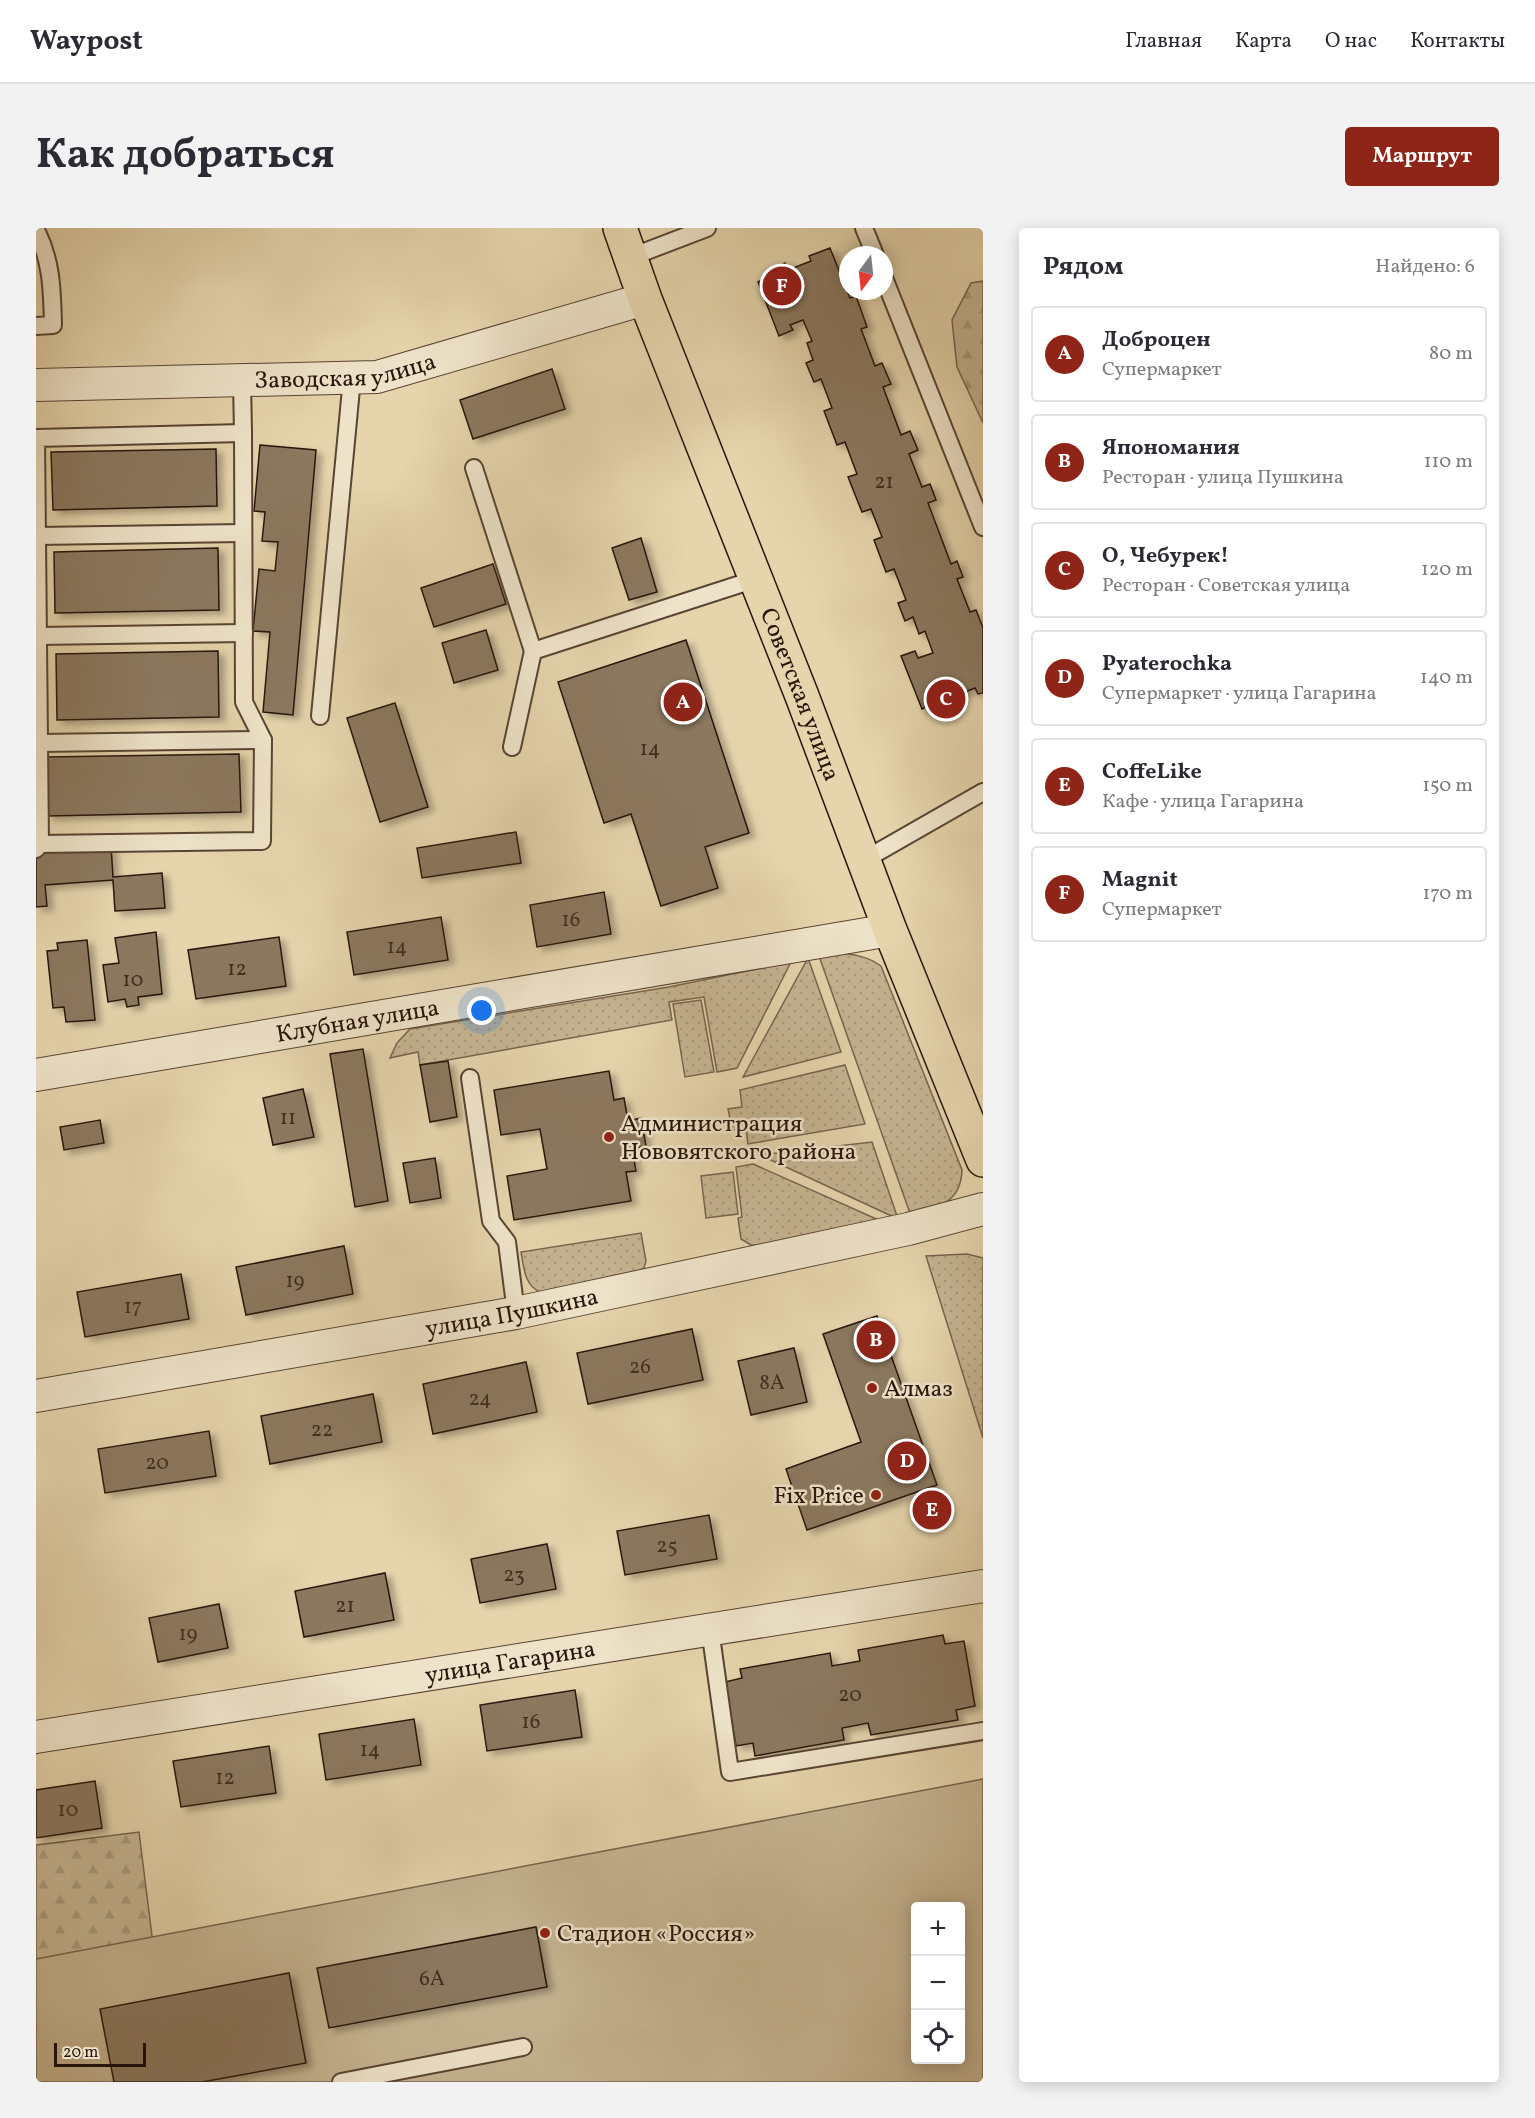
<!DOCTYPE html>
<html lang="ru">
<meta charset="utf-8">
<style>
:root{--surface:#fff;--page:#f2f2f3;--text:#2b2b33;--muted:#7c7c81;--line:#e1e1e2;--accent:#8f2418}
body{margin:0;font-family:Vollkorn,serif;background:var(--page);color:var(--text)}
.controls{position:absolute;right:18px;bottom:18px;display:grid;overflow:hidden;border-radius:6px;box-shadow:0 3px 15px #0003}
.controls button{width:54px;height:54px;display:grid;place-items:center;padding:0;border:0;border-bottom:2px solid var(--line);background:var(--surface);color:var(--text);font:30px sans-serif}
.compass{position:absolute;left:803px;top:18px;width:54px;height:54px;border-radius:50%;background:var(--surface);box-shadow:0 3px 15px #0003;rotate:195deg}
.scale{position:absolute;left:18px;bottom:15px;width:92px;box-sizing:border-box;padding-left:6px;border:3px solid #29150b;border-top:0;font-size:16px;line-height:21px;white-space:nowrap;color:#29150b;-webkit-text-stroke:4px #eee3c9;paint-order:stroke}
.you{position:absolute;left:446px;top:783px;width:21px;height:21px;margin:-15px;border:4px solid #fff;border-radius:50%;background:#1a73e8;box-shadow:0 0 0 9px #1a73e833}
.badge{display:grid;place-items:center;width:39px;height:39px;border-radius:50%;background:var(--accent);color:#fff;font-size:20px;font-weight:700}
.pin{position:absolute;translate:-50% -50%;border:3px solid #fff;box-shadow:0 2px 6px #0006}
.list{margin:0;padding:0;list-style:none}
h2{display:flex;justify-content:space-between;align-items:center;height:78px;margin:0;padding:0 24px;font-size:26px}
h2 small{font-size:20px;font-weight:400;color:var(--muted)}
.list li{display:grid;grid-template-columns:39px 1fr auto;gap:18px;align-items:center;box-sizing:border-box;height:96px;margin:0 12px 12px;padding:0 12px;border:2px solid var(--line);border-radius:6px}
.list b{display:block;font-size:22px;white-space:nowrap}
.list p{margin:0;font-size:20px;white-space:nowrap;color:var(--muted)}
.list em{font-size:20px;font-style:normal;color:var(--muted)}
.icon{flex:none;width:33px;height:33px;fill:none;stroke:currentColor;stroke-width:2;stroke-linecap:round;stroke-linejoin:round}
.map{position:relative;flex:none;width:947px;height:1854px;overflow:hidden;border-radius:6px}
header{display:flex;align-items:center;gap:36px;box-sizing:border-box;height:84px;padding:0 30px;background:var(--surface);border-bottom:2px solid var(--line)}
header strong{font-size:28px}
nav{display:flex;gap:33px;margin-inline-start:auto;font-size:21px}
.intro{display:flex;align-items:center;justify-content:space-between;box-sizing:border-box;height:144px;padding:0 36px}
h1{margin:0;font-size:42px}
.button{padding:15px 27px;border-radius:6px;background:var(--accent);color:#fff;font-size:21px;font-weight:700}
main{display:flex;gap:36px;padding:0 36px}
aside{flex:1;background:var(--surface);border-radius:6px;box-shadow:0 3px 15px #0003}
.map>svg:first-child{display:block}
.grass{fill:url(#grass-dots);stroke:#77644e;stroke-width:1.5}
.forest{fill:url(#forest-firs);stroke:#77644e;stroke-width:1.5}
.park{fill:#c5b491;stroke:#77644e;stroke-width:1.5;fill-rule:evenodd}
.building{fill:#8b785f;stroke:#29150b;stroke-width:1.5;filter:url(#shadow)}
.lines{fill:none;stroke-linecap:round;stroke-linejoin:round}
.service-casing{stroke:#584533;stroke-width:20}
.minor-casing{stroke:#584533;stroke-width:34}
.primary-casing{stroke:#29150b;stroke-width:36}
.service{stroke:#eee3c9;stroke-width:16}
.minor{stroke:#eee3c9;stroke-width:32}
.primary{stroke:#e5d4ac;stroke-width:33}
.poi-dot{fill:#8f2418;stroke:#eee3c9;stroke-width:2}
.labels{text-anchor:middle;stroke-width:5;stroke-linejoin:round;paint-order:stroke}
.number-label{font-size:21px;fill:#422e20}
.street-label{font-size:24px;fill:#29150b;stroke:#eee3c9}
.poi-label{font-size:24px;fill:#29150b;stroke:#eee3c9;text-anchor:start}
</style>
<header>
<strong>Waypost</strong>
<nav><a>Главная</a><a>Карта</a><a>О нас</a><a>Контакты</a></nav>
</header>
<div class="intro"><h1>Как добраться</h1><a class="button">Маршрут</a></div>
<main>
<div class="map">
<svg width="947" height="1854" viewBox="0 0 947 1854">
<defs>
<pattern id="grass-dots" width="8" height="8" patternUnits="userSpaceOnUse" patternTransform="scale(1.5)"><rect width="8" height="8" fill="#c5b491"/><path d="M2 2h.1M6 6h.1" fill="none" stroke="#a99a7c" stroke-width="1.8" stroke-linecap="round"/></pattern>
<pattern id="forest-firs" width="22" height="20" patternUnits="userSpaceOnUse" patternTransform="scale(1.5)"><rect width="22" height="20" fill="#c5b491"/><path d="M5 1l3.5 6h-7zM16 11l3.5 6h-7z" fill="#a99a7c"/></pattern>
<filter id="shadow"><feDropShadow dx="6" dy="4" stdDeviation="3" flood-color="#0004"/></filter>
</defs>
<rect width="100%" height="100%" fill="#e5d4ac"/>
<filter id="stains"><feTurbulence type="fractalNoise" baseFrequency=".00333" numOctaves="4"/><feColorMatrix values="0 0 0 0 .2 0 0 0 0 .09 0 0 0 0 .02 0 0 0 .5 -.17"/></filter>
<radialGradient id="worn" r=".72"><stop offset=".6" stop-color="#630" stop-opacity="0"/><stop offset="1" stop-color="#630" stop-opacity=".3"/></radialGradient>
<g class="grass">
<path d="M 800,725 C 817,726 831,728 845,738 L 926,942 C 925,975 902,979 875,988 L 783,728 Z"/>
<polygon points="772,730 805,824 707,849"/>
<polygon points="755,734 701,840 681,844 668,769 633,774 636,792 384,837 382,824 354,830 361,815 374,801 633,759"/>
<polygon points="665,772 678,844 649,849 637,776"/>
<polygon points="809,837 829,896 712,916 710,901 696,902 692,881 706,879 704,862"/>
<polygon points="836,914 862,991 724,927"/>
<polygon points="717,936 845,993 721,1018 715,1017 705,1011 702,990 706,989 700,939"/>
<polygon points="697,944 702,986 670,990 665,948"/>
<path d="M 605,1005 L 610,1033 L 608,1040 L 594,1048 L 504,1064 C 488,1057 488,1039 485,1024 Z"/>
<polygon points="931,1026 947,1030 947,1210 890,1028"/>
</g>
<g class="forest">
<polygon points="947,53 947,195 921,139 916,92 935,55"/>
<polygon points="103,1604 117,1716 0,1768 0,1617"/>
</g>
<path class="park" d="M 947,1551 L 947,1854 L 0,1854 L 0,1731 ZM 880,1678 L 924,1678 L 924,1832 L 880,1832 Z"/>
<g class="building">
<polygon points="794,20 814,70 820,68 831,99 825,101 839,138 846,135 855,156 847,159 865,207 874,203 882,222 873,226 886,259 894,256 900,272 892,275 915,336 921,333 927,349 921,351 934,384 940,382 947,400 947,465 942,466 939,460 916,469 918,476 902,482 899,475 886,481 865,428 879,423 882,430 897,425 889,403 883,406 877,389 869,393 862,375 870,372 858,341 850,344 838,312 846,309 835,281 826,284 812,249 821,246 809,214 801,217 788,183 796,180 785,151 778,154 770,135 777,132 771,115 776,113 767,92 754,97 757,102 743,108 722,54 735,48 732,42 749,35 752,42 775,33 773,28"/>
<polygon points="516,141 529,181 437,211 424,172"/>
<polygon points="224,217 280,222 257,487 227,484 234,404 217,403 223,341 239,343 242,314 226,313 229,284 218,283"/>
<polygon points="180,221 181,278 17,282 15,224"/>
<polygon points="605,310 621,364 593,372 576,320"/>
<polygon points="182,320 183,382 19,385 18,324"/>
<polygon points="457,336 470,376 398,399 385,360"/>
<polygon points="450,402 462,442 418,455 406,415"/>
<polygon points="650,412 713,605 669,619 682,660 625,678 595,586 568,595 522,454"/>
<polygon points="182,423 183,489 21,492 20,426"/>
<polygon points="359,475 392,579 344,594 311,490"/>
<polygon points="203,526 205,584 11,588 10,529"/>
<polygon points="480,604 485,635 386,650 381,620"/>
<polygon points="75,618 77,649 126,645 129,680 79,683 77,652 9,657 11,678 0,679 0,631 9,623"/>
<polygon points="568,664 575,706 501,719 494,677"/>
<polygon points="405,689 412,732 318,747 311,704"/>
<polygon points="120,704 126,766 102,769 103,777 91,779 89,771 72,774 67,737 83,735 79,710"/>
<polygon points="243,709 250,758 160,771 152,722"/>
<polygon points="51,712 59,792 30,794 28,779 17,780 11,723 22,722 21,715"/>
<polygon points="327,821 352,973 319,979 294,826"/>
<polygon points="412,833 421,889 394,894 384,837"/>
<polygon points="573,843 578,872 588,870 592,893 605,890 610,918 596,921 600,943 590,944 595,973 478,992 471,948 511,941 504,901 465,907 458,862"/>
<polygon points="267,861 278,909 237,917 227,870"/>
<polygon points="64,892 68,915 28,922 24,899"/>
<polygon points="399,930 405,970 374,975 367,935"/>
<polygon points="308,1018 317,1066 210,1087 200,1039"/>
<polygon points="145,1046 153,1091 49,1109 41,1064"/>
<polygon points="841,1088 901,1257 771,1302 750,1241 825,1214 787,1106"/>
<polygon points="656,1101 667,1152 552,1176 541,1125"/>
<polygon points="758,1120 771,1174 715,1187 702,1133"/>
<polygon points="490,1134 501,1184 397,1206 387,1156"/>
<polygon points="337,1166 346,1214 234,1236 225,1188"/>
<polygon points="173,1203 180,1248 69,1265 62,1221"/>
<polygon points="906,1272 911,1285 886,1293 882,1280"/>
<polygon points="673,1287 681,1331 589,1347 581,1303"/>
<polygon points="511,1316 520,1361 444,1375 435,1331"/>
<polygon points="349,1345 358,1392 268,1409 259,1363"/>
<polygon points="183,1376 192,1420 122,1434 113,1390"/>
<polygon points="907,1407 909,1416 928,1413 939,1478 920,1482 922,1492 835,1507 832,1495 806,1500 808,1512 719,1528 717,1515 700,1518 689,1454 706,1450 704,1441 794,1425 796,1438 824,1433 822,1422"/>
<polygon points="539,1462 546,1509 451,1523 444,1477"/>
<polygon points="378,1491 385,1537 290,1552 283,1506"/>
<polygon points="233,1518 240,1565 145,1579 137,1533"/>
<polygon points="59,1553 66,1600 0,1610 0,1562"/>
<polygon points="500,1699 511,1759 293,1800 281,1740"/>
<polygon points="253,1745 270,1835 166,1854 78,1854 64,1781"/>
</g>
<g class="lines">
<g class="service-casing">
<g id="service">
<polyline points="828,0 839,27"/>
<path d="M 0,2 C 16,34 16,62 17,97 L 0,98"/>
<polyline points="595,29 671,0"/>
<polyline points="848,50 947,299"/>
<polyline points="206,153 207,205"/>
<polyline points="438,240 497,423 720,351"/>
<polyline points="1,308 207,305"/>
<polyline points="2,408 208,405"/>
<polyline points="284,488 316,150"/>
<polyline points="3,515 227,512"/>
<polyline points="476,519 497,423"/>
<polyline points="0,621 4,616 0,210 207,205 208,474 227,512 226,613 4,616"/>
<polyline points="828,632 947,564"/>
<polyline points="434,850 455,993 471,1014 480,1085"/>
<polyline points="674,1401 694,1544 947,1503"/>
<polyline points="305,1854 487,1819"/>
</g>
</g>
<g class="minor-casing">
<g id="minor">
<path id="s1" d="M 0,157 L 341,149 L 609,71"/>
<path id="s2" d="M 0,847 L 854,702"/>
<path id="s3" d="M 0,1168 L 480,1085 L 872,1001 L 947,981"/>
<path id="s4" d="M 0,1509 L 947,1358"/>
</g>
</g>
<g class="primary-casing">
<g id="primary">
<path id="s5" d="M 584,0 L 609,71 L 766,468 L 854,702 L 947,932"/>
</g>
</g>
<use href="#service" class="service"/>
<use href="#minor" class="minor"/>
<use href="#primary" class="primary"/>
</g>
<g class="poi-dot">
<circle cx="573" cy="909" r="6"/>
<circle cx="836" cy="1160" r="6"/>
<circle cx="840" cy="1267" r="6"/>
<circle cx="509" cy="1705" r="6"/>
</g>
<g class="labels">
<g class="number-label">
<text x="848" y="260">21</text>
<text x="614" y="527">14</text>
<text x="535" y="698">16</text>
<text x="361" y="725">14</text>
<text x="201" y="747">12</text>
<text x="97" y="758">10</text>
<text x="252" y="896">11</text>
<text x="259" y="1059">19</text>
<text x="97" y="1085">17</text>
<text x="604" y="1145">26</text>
<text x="736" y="1161">8А</text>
<text x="444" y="1177">24</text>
<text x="286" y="1208">22</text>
<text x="121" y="1241">20</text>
<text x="631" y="1324">25</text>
<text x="478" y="1353">23</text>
<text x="309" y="1384">21</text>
<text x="152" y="1412">19</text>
<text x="814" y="1473">20</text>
<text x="495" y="1500">16</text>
<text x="334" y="1528">14</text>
<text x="189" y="1556">12</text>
<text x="32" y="1588">10</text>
<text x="396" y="1757">6А</text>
</g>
<g class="street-label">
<text dy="8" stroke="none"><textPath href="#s1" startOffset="310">Заводская улица</textPath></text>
<text dy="8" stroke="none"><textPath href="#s5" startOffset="500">Советская улица</textPath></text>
<text dy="8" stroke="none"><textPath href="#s2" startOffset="326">Клубная улица</textPath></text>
<text dy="8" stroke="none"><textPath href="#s3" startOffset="483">улица Пушкина</textPath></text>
<text dy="8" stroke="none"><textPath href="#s4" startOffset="480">улица Гагарина</textPath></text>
</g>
<g class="poi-label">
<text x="585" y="903">Администрация<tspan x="585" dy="28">Нововятского района</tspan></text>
<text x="848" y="1168">Алмаз</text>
<text x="828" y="1275" text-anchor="end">Fix Price</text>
<text x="521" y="1713">Стадион «Россия»</text>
</g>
</g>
<rect width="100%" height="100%" filter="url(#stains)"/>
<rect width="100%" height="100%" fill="url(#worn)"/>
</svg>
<div class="controls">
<button>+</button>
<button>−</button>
<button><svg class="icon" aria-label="locate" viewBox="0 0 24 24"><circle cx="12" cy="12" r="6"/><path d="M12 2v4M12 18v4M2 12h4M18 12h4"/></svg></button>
</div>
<svg class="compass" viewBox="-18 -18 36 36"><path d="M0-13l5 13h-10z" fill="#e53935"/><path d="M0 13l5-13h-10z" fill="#7c7c81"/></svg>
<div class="scale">20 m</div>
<div class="you"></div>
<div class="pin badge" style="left:647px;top:474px">A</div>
<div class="pin badge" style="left:840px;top:1112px">B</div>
<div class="pin badge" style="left:910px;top:471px">C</div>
<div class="pin badge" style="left:871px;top:1233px">D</div>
<div class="pin badge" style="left:896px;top:1282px">E</div>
<div class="pin badge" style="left:746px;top:58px">F</div>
</div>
<aside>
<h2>Рядом<small>Найдено: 6</small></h2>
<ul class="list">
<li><span class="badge">A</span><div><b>Доброцен</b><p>Супермаркет</p></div><em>80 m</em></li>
<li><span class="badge">B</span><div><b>Япономания</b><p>Ресторан · улица Пушкина</p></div><em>110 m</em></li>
<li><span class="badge">C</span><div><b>О, Чебурек!</b><p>Ресторан · Советская улица</p></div><em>120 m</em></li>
<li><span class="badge">D</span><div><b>Pyaterochka</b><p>Супермаркет · улица Гагарина</p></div><em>140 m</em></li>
<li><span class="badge">E</span><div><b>CoffeLike</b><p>Кафе · улица Гагарина</p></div><em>150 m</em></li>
<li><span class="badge">F</span><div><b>Magnit</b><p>Супермаркет</p></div><em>170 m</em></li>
</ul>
</aside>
</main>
